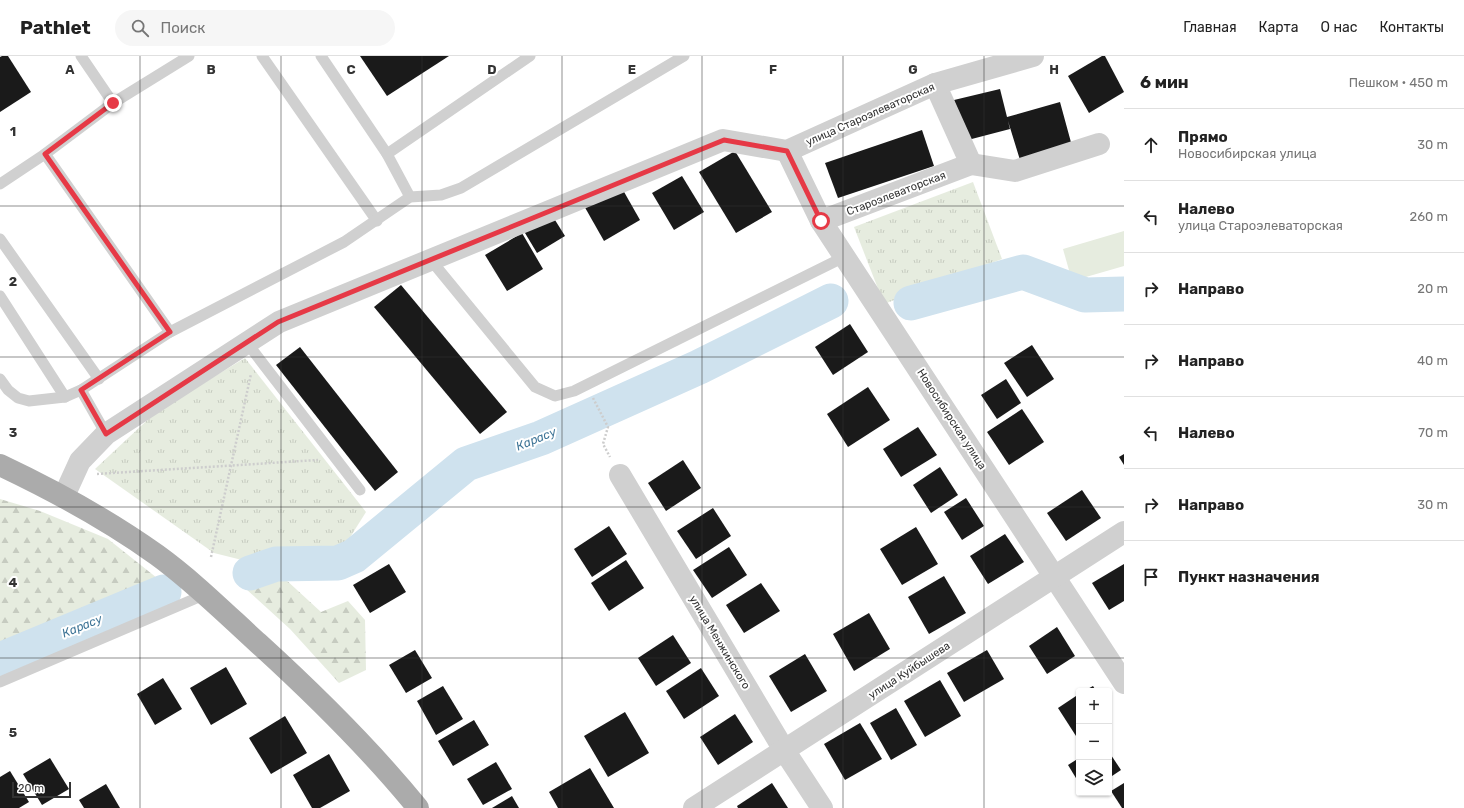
<!DOCTYPE html>
<html lang="ru">
<meta charset="utf-8">
<style>
:root{--surface:#fff;--page:#f6f6f6;--text:#222;--muted:#767676;--line:#e0e0e0}
body{margin:0;font-family:Rubik,sans-serif;background:var(--page);color:var(--text)}
.controls{position:absolute;right:12px;bottom:12px;display:grid;overflow:hidden;border-radius:4px;box-shadow:0 1px 3px #0004}
.controls button{width:36px;height:36px;display:grid;place-items:center;padding:0;border:0;border-bottom:1px solid var(--line);background:var(--surface);color:var(--text);font:20px sans-serif}
.scale{position:absolute;left:12px;bottom:10px;width:59px;box-sizing:border-box;padding-left:4px;border:2px solid #333;border-top:0;font-size:11px;line-height:14px;white-space:nowrap;color:#333;-webkit-text-stroke:3px #fff;paint-order:stroke}
.stop{position:absolute;width:12px;height:12px;margin:-9px;border:3px solid #e63946;border-radius:50%;background:#fff}
.stop.end{background:#e63946;border-color:#fff;box-shadow:0 1px 4px #0008}
.list{margin:0;padding:0;list-style:none}
h2{display:flex;justify-content:space-between;align-items:center;height:52px;margin:0;padding:0 16px;font-size:17px}
h2 small{font-size:13px;font-weight:400;color:var(--muted)}
.list li{display:grid;grid-template-columns:26px 1fr auto;gap:12px;align-items:center;box-sizing:border-box;height:72px;padding:0 16px;border-top:1px solid var(--line)}
.list b{display:block;font-size:15px;white-space:nowrap}
.list p{margin:0;font-size:13px;white-space:nowrap;color:var(--muted)}
.list em{font-size:13px;font-style:normal;color:var(--muted)}
.icon{flex:none;width:22px;height:22px;fill:none;stroke:currentColor;stroke-width:2;stroke-linecap:round;stroke-linejoin:round}
.map{position:relative;flex:none;width:1124px;height:752px;overflow:hidden}
header{display:flex;align-items:center;gap:24px;box-sizing:border-box;height:56px;padding:0 20px;background:var(--surface);border-bottom:1px solid var(--line)}
header strong{font-size:19px}
nav{display:flex;gap:22px;margin-inline-start:auto;font-size:14px}
.search{width:280px;height:36px;background:var(--page);display:flex;align-items:center;gap:10px;box-sizing:border-box;padding:0 14px;border-radius:22px;color:var(--muted);font-size:15px}
main{display:flex}
aside{flex:1;background:var(--surface)}
.map>svg:first-child{display:block}
.forest{fill:url(#forest-firs)}
.park{fill:url(#park-tufts)}
.pitch{fill:#e6ecdf}
.lines{fill:none;stroke-linecap:round;stroke-linejoin:round}
.river{stroke:#cfe2ee;stroke-width:35}
.building{fill:#1a1a1a}
.path{stroke:#cdcdcd;stroke-width:2.5;stroke-dasharray:2 2;stroke-linecap:butt}
.lane{stroke:#d0d0d0;stroke-width:11}
.street{stroke:#d0d0d0;stroke-width:22}
.primary{stroke:#ababab;stroke-width:22}
.route{stroke:#e63946;stroke-width:5}
.grid{fill:none;stroke:#333;stroke-width:1;stroke-opacity:0.55}
.labels{text-anchor:middle;stroke-width:4;stroke-linejoin:round;paint-order:stroke}
.street-label{font-size:11px;fill:#333;stroke:#fff}
.water-label{font-size:12px;font-style:italic;fill:#3f7597;stroke:#fff}
.grid-label{font-size:13px;text-anchor:middle;font-weight:bold;fill:#333;stroke:#fff;stroke-width:4;stroke-linejoin:round;paint-order:stroke}
</style>
<header>
<strong>Pathlet</strong>
<div class="search"><svg class="icon" aria-label="search" viewBox="0 0 24 24"><circle cx="10" cy="10" r="6"/><path d="M15 15l6 6"/></svg>Поиск</div>
<nav><a>Главная</a><a>Карта</a><a>О нас</a><a>Контакты</a></nav>
</header>
<main>
<div class="map">
<svg width="1124" height="752" viewBox="0 0 1124 752">
<defs>
<pattern id="forest-firs" width="22" height="20" patternUnits="userSpaceOnUse"><rect width="22" height="20" fill="#e6ecdf"/><path d="M5 1l3.5 6h-7zM16 11l3.5 6h-7z" fill="#c6cbc0"/></pattern>
<pattern id="park-tufts" width="24" height="20" patternUnits="userSpaceOnUse"><rect width="24" height="20" fill="#e6ecdf"/><path d="M3 7l-1-3M5 7V3M7 7l1-3M15 17l-1-3M17 17v-4M19 17l1-3" fill="none" stroke="#c6cbc0"/></pattern>
</defs>
<rect width="100%" height="100%" fill="#fff"/>
<g class="forest">
<polygon points="0,443 40,455 108,483 157,522 0,587"/>
<polygon points="284,522 321,556 348,545 365,564 366,614 339,627 290,573 246,533"/>
</g>
<g class="park">
<polygon points="973,126 1002,203 884,248 854,171"/>
<polygon points="245,302 366,456 339,499 250,506 214,497 95,413 157,355"/>
</g>
<polygon class="pitch" points="1124,175 1124,210 1072,225 1063,193"/>
<g class="lines">
<g class="river">
<polyline points="911,247 1023,216 1085,239 1124,238"/>
<polyline points="250,517 276,508 338,507 354,500 466,408 541,382 699,311 831,245"/>
<polyline points="0,604 164,536"/>
</g>
</g>
<g class="building">
<polygon points="2,0 8,0 31,36 0,56 0,1"/>
<polygon points="360,0 449,0 387,40"/>
<polygon points="1102,0 1105,0 1124,36 1089,57 1068,20"/>
<polygon points="1000,33 1007,61 1060,46 1072,90 1020,104 1008,65 1010,73 964,85 954,44"/>
<polygon points="922,74 934,110 838,142 825,107"/>
<polygon points="735,95 772,156 736,177 699,116"/>
<polygon points="682,120 704,156 674,174 652,137"/>
<polygon points="619,127 640,164 604,185 583,148"/>
<polygon points="550,156 565,180 537,197 522,172"/>
<polygon points="522,177 543,213 507,235 485,199"/>
<polygon points="401,229 507,356 480,378 374,251"/>
<polygon points="850,268 868,296 833,319 815,291"/>
<polygon points="1032,289 1054,323 1027,341 1004,307"/>
<polygon points="300,291 398,416 375,435 276,309"/>
<polygon points="1006,323 1021,347 997,363 981,339"/>
<polygon points="868,331 890,364 848,391 827,358"/>
<polygon points="1022,353 1044,386 1009,409 987,376"/>
<polygon points="918,371 937,399 901,421 883,393"/>
<polygon points="1124,398 1124,409 1119,401"/>
<polygon points="683,404 701,432 666,455 648,427"/>
<polygon points="940,411 958,439 931,457 913,429"/>
<polygon points="1082,434 1101,462 1066,485 1047,457"/>
<polygon points="966,442 984,470 962,484 944,456"/>
<polygon points="713,452 731,480 696,503 677,475"/>
<polygon points="609,470 627,498 592,521 574,493"/>
<polygon points="916,471 938,508 902,529 880,493"/>
<polygon points="1005,478 1024,506 988,528 970,500"/>
<polygon points="729,491 747,519 712,542 693,514"/>
<polygon points="626,504 644,532 609,555 591,527"/>
<polygon points="389,508 406,536 370,557 353,529"/>
<polygon points="1124,508 1124,545 1109,554 1092,527"/>
<polygon points="944,520 966,557 929,578 908,541"/>
<polygon points="761,527 780,555 744,577 726,549"/>
<polygon points="869,557 890,593 854,615 833,578"/>
<polygon points="1057,571 1075,600 1047,618 1029,590"/>
<polygon points="673,579 691,607 656,630 638,602"/>
<polygon points="415,594 432,622 406,637 389,609"/>
<polygon points="987,594 1004,623 964,646 947,617"/>
<polygon points="805,598 827,635 791,656 769,620"/>
<polygon points="226,611 247,648 211,669 190,632"/>
<polygon points="701,612 719,640 684,663 666,635"/>
<polygon points="163,622 182,653 155,669 137,638"/>
<polygon points="940,624 961,660 925,681 904,645"/>
<polygon points="443,630 463,663 436,679 417,645"/>
<polygon points="1093,630 1096,635 1084,635"/>
<polygon points="1079,638 1079,678 1076,680 1058,652"/>
<polygon points="896,652 917,689 891,704 870,667"/>
<polygon points="625,656 649,697 608,721 584,680"/>
<polygon points="735,658 753,686 718,709 700,681"/>
<polygon points="285,660 307,697 271,718 249,682"/>
<polygon points="474,664 489,689 453,710 438,685"/>
<polygon points="860,667 882,703 845,724 824,688"/>
<polygon points="1109,696 1121,714 1109,722"/>
<polygon points="329,698 350,735 320,752 312,752 293,719"/>
<polygon points="50,702 69,733 42,749 23,718"/>
<polygon points="1079,702 1079,727 1068,709"/>
<polygon points="496,706 512,733 483,749 467,723"/>
<polygon points="590,712 614,752 558,752 549,736"/>
<polygon points="10,715 29,746 19,752 0,752 0,721"/>
<polygon points="772,727 788,752 738,752 737,750"/>
<polygon points="1124,727 1124,752 1122,752 1111,735"/>
<polygon points="106,728 120,752 84,752 79,744"/>
<polygon points="512,740 519,752 492,752"/>
</g>
<g class="lines">
<g class="path">
<polyline points="593,342 608,371 603,388 610,401"/>
<polyline points="97,418 318,404"/>
<polyline points="211,501 251,318"/>
</g>
<g class="lane">
<polyline points="262,0 377,165"/>
<polyline points="321,0 387,98 410,141"/>
<polyline points="113,47 189,0"/>
<polyline points="387,98 530,0"/>
<polyline points="0,128 45,98 113,47 81,0"/>
<polyline points="0,183 99,323"/>
<polyline points="430,203 535,331 555,340 574,335 844,201"/>
<polyline points="0,240 65,341"/>
<polyline points="170,276 344,186 410,141 441,139 461,132 684,0"/>
<polyline points="247,287 360,434"/>
<polyline points="0,323 8,334 18,342 29,345 65,341 81,334 170,276 45,98"/>
<polyline points="81,334 106,378"/>
<polyline points="0,626 206,538"/>
</g>
<g class="street">
<polyline points="787,95 821,165 1124,627"/>
<polyline points="971,108 1015,115 1099,88"/>
<polyline points="821,165 971,108 935,28"/>
<polyline points="620,419 784,694 822,752"/>
<polyline points="64,440 80,405 106,378 279,266 723,84 787,95 935,28 1033,0"/>
<polyline points="694,752 1124,476"/>
</g>
<path class="primary" d="M 0,409 C 55,435 108,464 157,499 C 193,525 225,557 258,587 C 314,638 370,693 418,752"/>
</g>
<g class="lines">
<polyline class="route" points="113,47 45,98 170,276 81,334 106,378 278,266 724,84 787,95 821,165"/>
</g>
<path class="grid" d="M 140,0 L 140,752M 281,0 L 281,752M 422,0 L 422,752M 562,0 L 562,752M 702,0 L 702,752M 843,0 L 843,752M 984,0 L 984,752M 0,150 L 1124,150M 0,301 L 1124,301M 0,451 L 1124,451M 0,602 L 1124,602"/>
<g class="labels">
<g class="street-label">
<text transform="translate(870 58) rotate(-24)" y="4">улица Староэлеваторская</text>
<text transform="translate(896 137) rotate(-21)" y="4">Староэлеваторская</text>
<text transform="translate(952 363) rotate(57)" y="4">Новосибирская улица</text>
<text transform="translate(720 586) rotate(59)" y="4">улица Менжинского</text>
<text transform="translate(909 614) rotate(-33)" y="4">улица Куйбышева</text>
</g>
<g class="water-label">
<text transform="translate(536 383) rotate(-22)" y="4">Карасу</text>
<text transform="translate(82 570) rotate(-22)" y="4">Карасу</text>
</g>
</g>
<g class="grid-label">
<text x="70" y="18">A</text>
<text x="211" y="18">B</text>
<text x="351" y="18">C</text>
<text x="492" y="18">D</text>
<text x="632" y="18">E</text>
<text x="773" y="18">F</text>
<text x="913" y="18">G</text>
<text x="1054" y="18">H</text>
<text x="13" y="80">1</text>
<text x="13" y="230">2</text>
<text x="13" y="381">3</text>
<text x="13" y="531">4</text>
<text x="13" y="681">5</text>
</g>
</svg>
<div class="controls">
<button>+</button>
<button>−</button>
<button><svg class="icon" aria-label="layers" viewBox="0 0 24 24"><path d="M12 4l9 5-9 5-9-5zM3 14l9 5 9-5"/></svg></button>
</div>
<div class="scale">20 m</div>
<div class="stop" style="left:821px;top:165px"></div>
<div class="stop end" style="left:113px;top:47px"></div>
</div>
<aside>
<h2>6 мин<small>Пешком · 450 m</small></h2>
<ul class="list">
<li><svg class="icon" aria-label="ahead" viewBox="0 0 24 24"><path d="M12 20V5M6 11l6-6 6 6"/></svg><div><b>Прямо</b><p>Новосибирская улица</p></div><em>30 m</em></li>
<li><svg class="icon" aria-label="left" viewBox="0 0 24 24"><path d="M17 20v-9H6M10 6l-5 5 5 5"/></svg><div><b>Налево</b><p>улица Староэлеваторская</p></div><em>260 m</em></li>
<li><svg class="icon" aria-label="right" viewBox="0 0 24 24"><path d="M7 20v-9h11M14 6l5 5-5 5"/></svg><div><b>Направо</b></div><em>20 m</em></li>
<li><svg class="icon" aria-label="right" viewBox="0 0 24 24"><path d="M7 20v-9h11M14 6l5 5-5 5"/></svg><div><b>Направо</b></div><em>40 m</em></li>
<li><svg class="icon" aria-label="left" viewBox="0 0 24 24"><path d="M17 20v-9H6M10 6l-5 5 5 5"/></svg><div><b>Налево</b></div><em>70 m</em></li>
<li><svg class="icon" aria-label="right" viewBox="0 0 24 24"><path d="M7 20v-9h11M14 6l5 5-5 5"/></svg><div><b>Направо</b></div><em>30 m</em></li>
<li><svg class="icon" aria-label="arrive" viewBox="0 0 24 24"><path d="M6 21V4h12l-3 4 3 4H6"/></svg><div><b>Пункт назначения</b></div></li>
</ul>
</aside>
</main>
